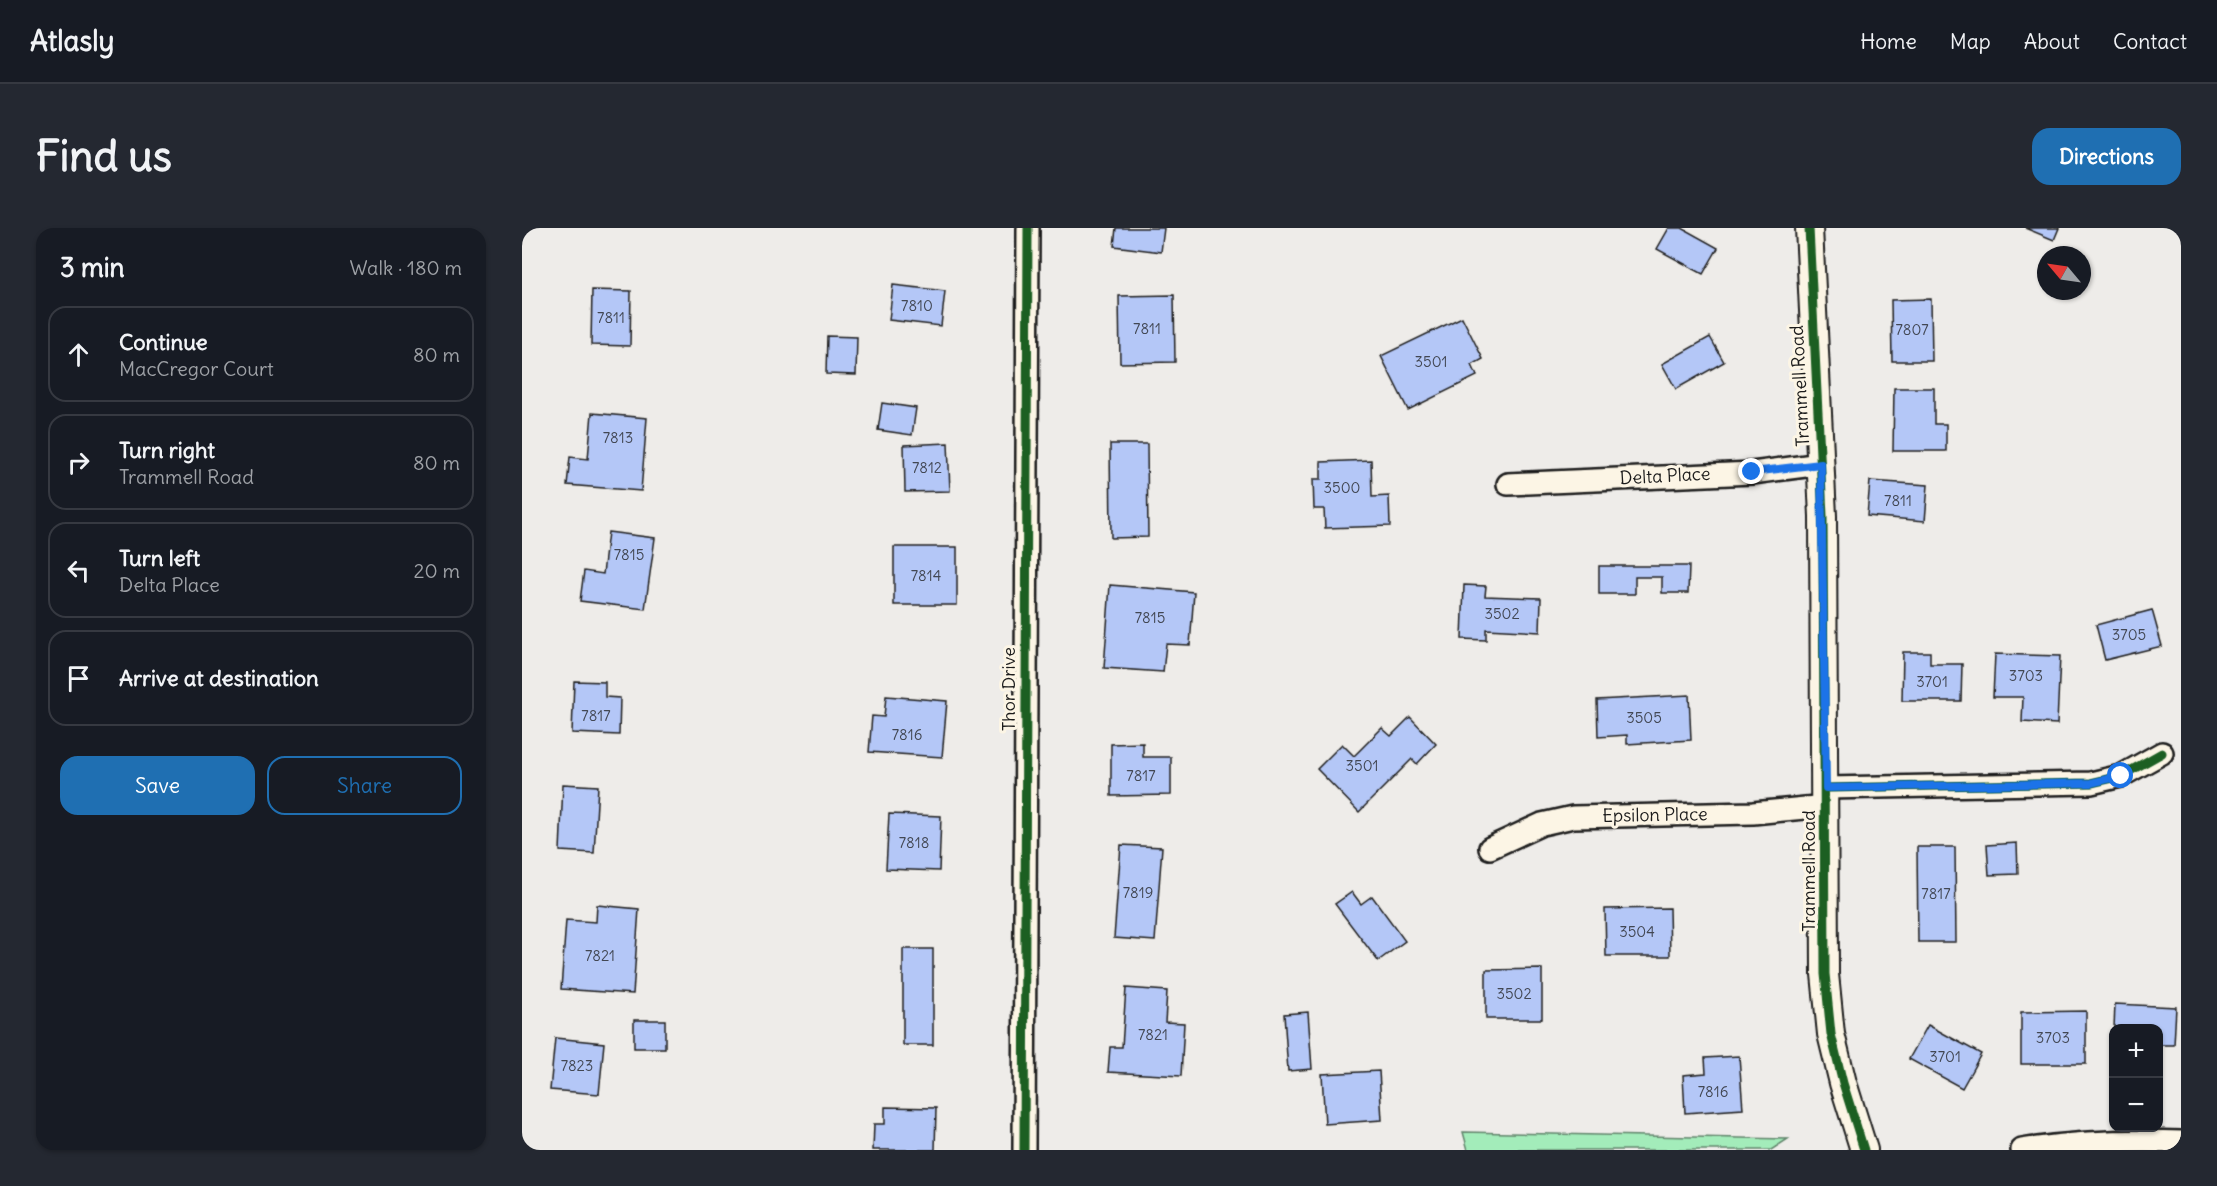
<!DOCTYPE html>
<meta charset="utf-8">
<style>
:root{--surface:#171b24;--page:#242831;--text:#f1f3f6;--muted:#9ea1a6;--line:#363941;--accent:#1f6fb2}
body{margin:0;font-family:Delius,sans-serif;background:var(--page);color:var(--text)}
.controls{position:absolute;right:18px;bottom:18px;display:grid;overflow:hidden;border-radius:12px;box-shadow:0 2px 4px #0004}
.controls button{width:54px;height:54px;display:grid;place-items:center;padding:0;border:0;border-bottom:2px solid var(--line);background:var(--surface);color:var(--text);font:30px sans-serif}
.compass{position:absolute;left:1515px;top:18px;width:54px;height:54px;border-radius:50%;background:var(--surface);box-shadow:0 2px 4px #0004;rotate:299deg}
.stop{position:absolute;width:18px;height:18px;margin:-14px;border:4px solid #1a73e8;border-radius:50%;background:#fff}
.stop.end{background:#1a73e8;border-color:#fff;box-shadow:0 2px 6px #0008}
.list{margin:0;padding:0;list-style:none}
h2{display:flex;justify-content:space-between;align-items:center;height:78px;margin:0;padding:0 24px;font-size:26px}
h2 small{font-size:20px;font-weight:400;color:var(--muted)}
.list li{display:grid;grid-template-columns:39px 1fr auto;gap:18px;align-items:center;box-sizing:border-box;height:96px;margin:0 12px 12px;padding:0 12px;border:2px solid var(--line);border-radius:18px}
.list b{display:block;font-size:22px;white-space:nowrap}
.list p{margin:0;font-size:20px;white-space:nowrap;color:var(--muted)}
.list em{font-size:20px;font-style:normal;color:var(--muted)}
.actions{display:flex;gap:12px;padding:18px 24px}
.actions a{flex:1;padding:14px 0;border:2px solid var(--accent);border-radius:18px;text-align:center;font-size:21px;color:var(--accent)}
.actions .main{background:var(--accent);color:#fff}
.icon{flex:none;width:33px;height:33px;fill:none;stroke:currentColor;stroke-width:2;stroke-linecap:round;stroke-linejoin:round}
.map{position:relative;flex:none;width:1659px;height:922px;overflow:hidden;border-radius:18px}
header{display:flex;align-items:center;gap:36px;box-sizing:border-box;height:84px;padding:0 30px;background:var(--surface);border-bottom:2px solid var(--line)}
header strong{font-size:28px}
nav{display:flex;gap:33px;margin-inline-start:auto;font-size:21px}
.intro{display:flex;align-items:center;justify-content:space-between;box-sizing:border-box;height:144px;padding:0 36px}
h1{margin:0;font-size:42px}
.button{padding:15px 27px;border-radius:18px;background:var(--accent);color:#fff;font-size:21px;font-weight:700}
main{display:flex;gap:36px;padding:0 36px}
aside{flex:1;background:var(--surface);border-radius:18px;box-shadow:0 2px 4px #0004}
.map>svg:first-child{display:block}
.green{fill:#a3ecba;stroke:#60846b;stroke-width:1.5}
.building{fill:#b4c7f7;stroke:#1c1c1c;stroke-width:1.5}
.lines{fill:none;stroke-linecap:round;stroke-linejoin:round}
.minor-casing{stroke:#1c1c1c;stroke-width:26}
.tertiary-casing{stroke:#1c1c1c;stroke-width:30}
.minor{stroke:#fcf5e5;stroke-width:21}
.tertiary{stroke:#fcf5e5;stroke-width:26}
.cycleway-casing{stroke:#fcf5e5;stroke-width:13}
.cycleway{stroke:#1b5e20;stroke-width:9}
.route{stroke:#1a73e8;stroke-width:8}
.labels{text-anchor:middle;stroke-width:6;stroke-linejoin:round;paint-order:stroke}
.number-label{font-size:15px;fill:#424753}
.street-label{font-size:18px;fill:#1c1c1c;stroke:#fcf5e5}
</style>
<header>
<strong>Atlasly</strong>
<nav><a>Home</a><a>Map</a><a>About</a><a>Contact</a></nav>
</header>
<div class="intro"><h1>Find us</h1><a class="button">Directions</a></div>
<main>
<aside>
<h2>3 min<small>Walk · 180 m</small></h2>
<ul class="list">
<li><svg class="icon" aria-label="ahead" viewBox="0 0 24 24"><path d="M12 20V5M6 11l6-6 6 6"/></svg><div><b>Continue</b><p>MacCregor Court</p></div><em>80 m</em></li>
<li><svg class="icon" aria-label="right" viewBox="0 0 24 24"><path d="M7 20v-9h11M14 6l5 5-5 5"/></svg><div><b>Turn right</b><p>Trammell Road</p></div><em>80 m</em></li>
<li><svg class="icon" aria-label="left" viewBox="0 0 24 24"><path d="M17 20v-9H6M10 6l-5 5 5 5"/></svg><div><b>Turn left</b><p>Delta Place</p></div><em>20 m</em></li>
<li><svg class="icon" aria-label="arrive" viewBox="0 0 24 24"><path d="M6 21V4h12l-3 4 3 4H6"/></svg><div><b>Arrive at destination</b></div></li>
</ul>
<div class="actions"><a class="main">Save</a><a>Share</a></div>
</aside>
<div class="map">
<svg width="1659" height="922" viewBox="0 0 1659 922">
<rect width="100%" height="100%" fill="#eeece9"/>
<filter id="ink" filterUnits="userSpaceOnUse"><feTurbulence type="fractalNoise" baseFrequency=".0167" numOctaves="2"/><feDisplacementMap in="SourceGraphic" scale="12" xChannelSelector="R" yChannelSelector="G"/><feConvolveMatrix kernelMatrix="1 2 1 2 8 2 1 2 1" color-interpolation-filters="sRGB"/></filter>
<g filter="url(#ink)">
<polygon class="green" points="941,904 1266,911 1249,922 946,922"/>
<g class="building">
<polygon points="594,0 642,0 639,24 592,18"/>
<polygon points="1147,0 1160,0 1196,20 1181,46 1135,21"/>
<polygon points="1503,0 1537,0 1532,12"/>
<polygon points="371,57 423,63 419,98 367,92"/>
<polygon points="70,62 109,63 108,118 69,117"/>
<polygon points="652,67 653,134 598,135 597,68"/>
<polygon points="1409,71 1410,133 1370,133 1369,72"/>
<polygon points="940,89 961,131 950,137 955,148 886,182 859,128"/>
<polygon points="305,108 335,109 334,147 304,146"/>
<polygon points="1188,109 1202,134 1154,161 1140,136"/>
<polygon points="1372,160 1412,160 1412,196 1424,196 1424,223 1371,223"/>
<polygon points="360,175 394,180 390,207 356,202"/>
<polygon points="70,185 125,190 119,263 45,257 48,229 66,231"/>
<polygon points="426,215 428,263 383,264 382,217"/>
<polygon points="588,216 625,216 626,309 589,310"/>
<polygon points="849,232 850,269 867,268 868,298 803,300 802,281 792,281 791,251 799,251 799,234"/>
<polygon points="1348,253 1406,257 1403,293 1345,288"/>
<polygon points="86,304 133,310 123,381 58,373 62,343 81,346"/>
<rect x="372" y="319" width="63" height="58"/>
<polygon points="1077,338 1167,338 1166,365 1140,365 1140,349 1113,349 1113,366 1077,366"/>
<polygon points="588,357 672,364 668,417 644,416 641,444 582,440"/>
<polygon points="942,357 964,358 963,368 1019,370 1018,404 964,401 964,412 940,411"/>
<polygon points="1630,382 1640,418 1583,432 1574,397"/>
<polygon points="1381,424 1408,424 1408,436 1440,436 1439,473 1380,473"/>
<polygon points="1473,426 1538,428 1535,496 1500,494 1501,469 1471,469"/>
<polygon points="52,453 83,454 83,469 98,470 97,507 50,505"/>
<polygon points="1167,467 1169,512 1105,516 1105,507 1076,509 1075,472"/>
<polygon points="364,468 425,473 420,529 347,524 350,488 362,489"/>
<polygon points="888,489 914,516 895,536 890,531 837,584 795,541 820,516 832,528 860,500 869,508"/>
<polygon points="621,515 621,529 649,529 649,567 589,568 589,516"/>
<polygon points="41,556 76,558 72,625 38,623"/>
<polygon points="367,586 419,588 417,643 364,641"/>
<polygon points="1495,615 1496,646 1467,647 1465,617"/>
<polygon points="599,617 640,619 633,713 592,710"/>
<polygon points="1395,619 1433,619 1434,714 1396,714"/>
<polygon points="830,664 839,676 850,668 883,713 856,733 813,676"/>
<polygon points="75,677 117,681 111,766 39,761 44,692 74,694"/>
<polygon points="1147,680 1148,728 1084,728 1083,681"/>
<rect x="381" y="721" width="30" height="96"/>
<polygon points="1020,741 1020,791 964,791 964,742"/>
<polygon points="604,760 645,763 643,794 662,795 659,848 586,844 588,819 600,819"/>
<polygon points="1593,776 1654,779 1652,817 1636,817 1636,800 1592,800"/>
<polygon points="1564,783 1564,836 1499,836 1499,784"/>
<polygon points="786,784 790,841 766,843 762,786"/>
<rect x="112" y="792" width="31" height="28"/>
<polygon points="1406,797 1459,826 1440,860 1387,831"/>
<polygon points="33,810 82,815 77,866 28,862"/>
<polygon points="1217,828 1221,881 1163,885 1161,847 1184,845 1183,830"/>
<polygon points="857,843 860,892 803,896 800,846"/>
<polygon points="363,879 414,880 413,922 351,922 352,896 363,896"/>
</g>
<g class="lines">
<g class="minor-casing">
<g id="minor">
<polyline points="986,256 1230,245 1299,236"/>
<polyline points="1304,560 1569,555 1599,548 1640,525"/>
<polyline points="968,620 1020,596 1051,589 1231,585 1304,578"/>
<polyline points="502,922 506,0"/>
<path d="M 1500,922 C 1554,914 1605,912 1659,914"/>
</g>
</g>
<g class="tertiary-casing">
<polyline id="tertiary" points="1287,0 1301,288 1303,746 1309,806 1321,855 1342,922"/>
</g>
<use href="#minor" class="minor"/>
<use href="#tertiary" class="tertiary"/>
<g class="cycleway-casing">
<g id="cycleway">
<polyline points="1287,0 1301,288 1303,746 1309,806 1321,855 1342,922"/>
<polyline points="1304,560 1569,555 1599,548 1640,525"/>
<polyline points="502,922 506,0"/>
</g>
</g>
<use href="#cycleway" class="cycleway"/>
</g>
</g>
<g class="lines" filter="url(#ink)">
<polyline class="route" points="1230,244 1299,236 1304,560 1569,555 1599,548"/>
</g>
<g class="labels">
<g class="number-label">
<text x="395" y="83">7810</text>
<text x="89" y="95">7811</text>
<text x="625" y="106">7811</text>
<text x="1390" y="107">7807</text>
<text x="909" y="139">3501</text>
<text x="96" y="215">7813</text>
<text x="405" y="245">7812</text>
<text x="820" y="265">3500</text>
<text x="1376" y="278">7811</text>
<text x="107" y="332">7815</text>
<text x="404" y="353">7814</text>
<text x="980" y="391">3502</text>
<text x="628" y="395">7815</text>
<text x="1607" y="412">3705</text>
<text x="1504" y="453">3703</text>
<text x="1410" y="459">3701</text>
<text x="74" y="493">7817</text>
<text x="1122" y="495">3505</text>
<text x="385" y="512">7816</text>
<text x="840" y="543">3501</text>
<text x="619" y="553">7817</text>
<text x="392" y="620">7818</text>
<text x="616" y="670">7819</text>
<text x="1414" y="671">7817</text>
<text x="1115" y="709">3504</text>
<text x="78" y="733">7821</text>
<text x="992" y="771">3502</text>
<text x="631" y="812">7821</text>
<text x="1531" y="815">3703</text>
<text x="1423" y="834">3701</text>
<text x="55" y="843">7823</text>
<text x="1191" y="869">7816</text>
</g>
<g class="street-label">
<text transform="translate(1278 158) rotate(-93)" y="6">Trammell Road</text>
<text transform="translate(1143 248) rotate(-3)" y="6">Delta Place</text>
<text transform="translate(487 461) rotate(-90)" y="6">Thor Drive</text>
<text transform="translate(1133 587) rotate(-1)" y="6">Epsilon Place</text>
<text transform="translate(1287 643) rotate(-90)" y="6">Trammell Road</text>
</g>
</g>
</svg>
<div class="controls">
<button>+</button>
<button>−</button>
</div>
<svg class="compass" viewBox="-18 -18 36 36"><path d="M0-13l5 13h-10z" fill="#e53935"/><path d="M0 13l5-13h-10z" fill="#9ea1a6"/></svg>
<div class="stop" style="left:1599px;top:548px"></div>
<div class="stop end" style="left:1230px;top:244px"></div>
</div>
</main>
